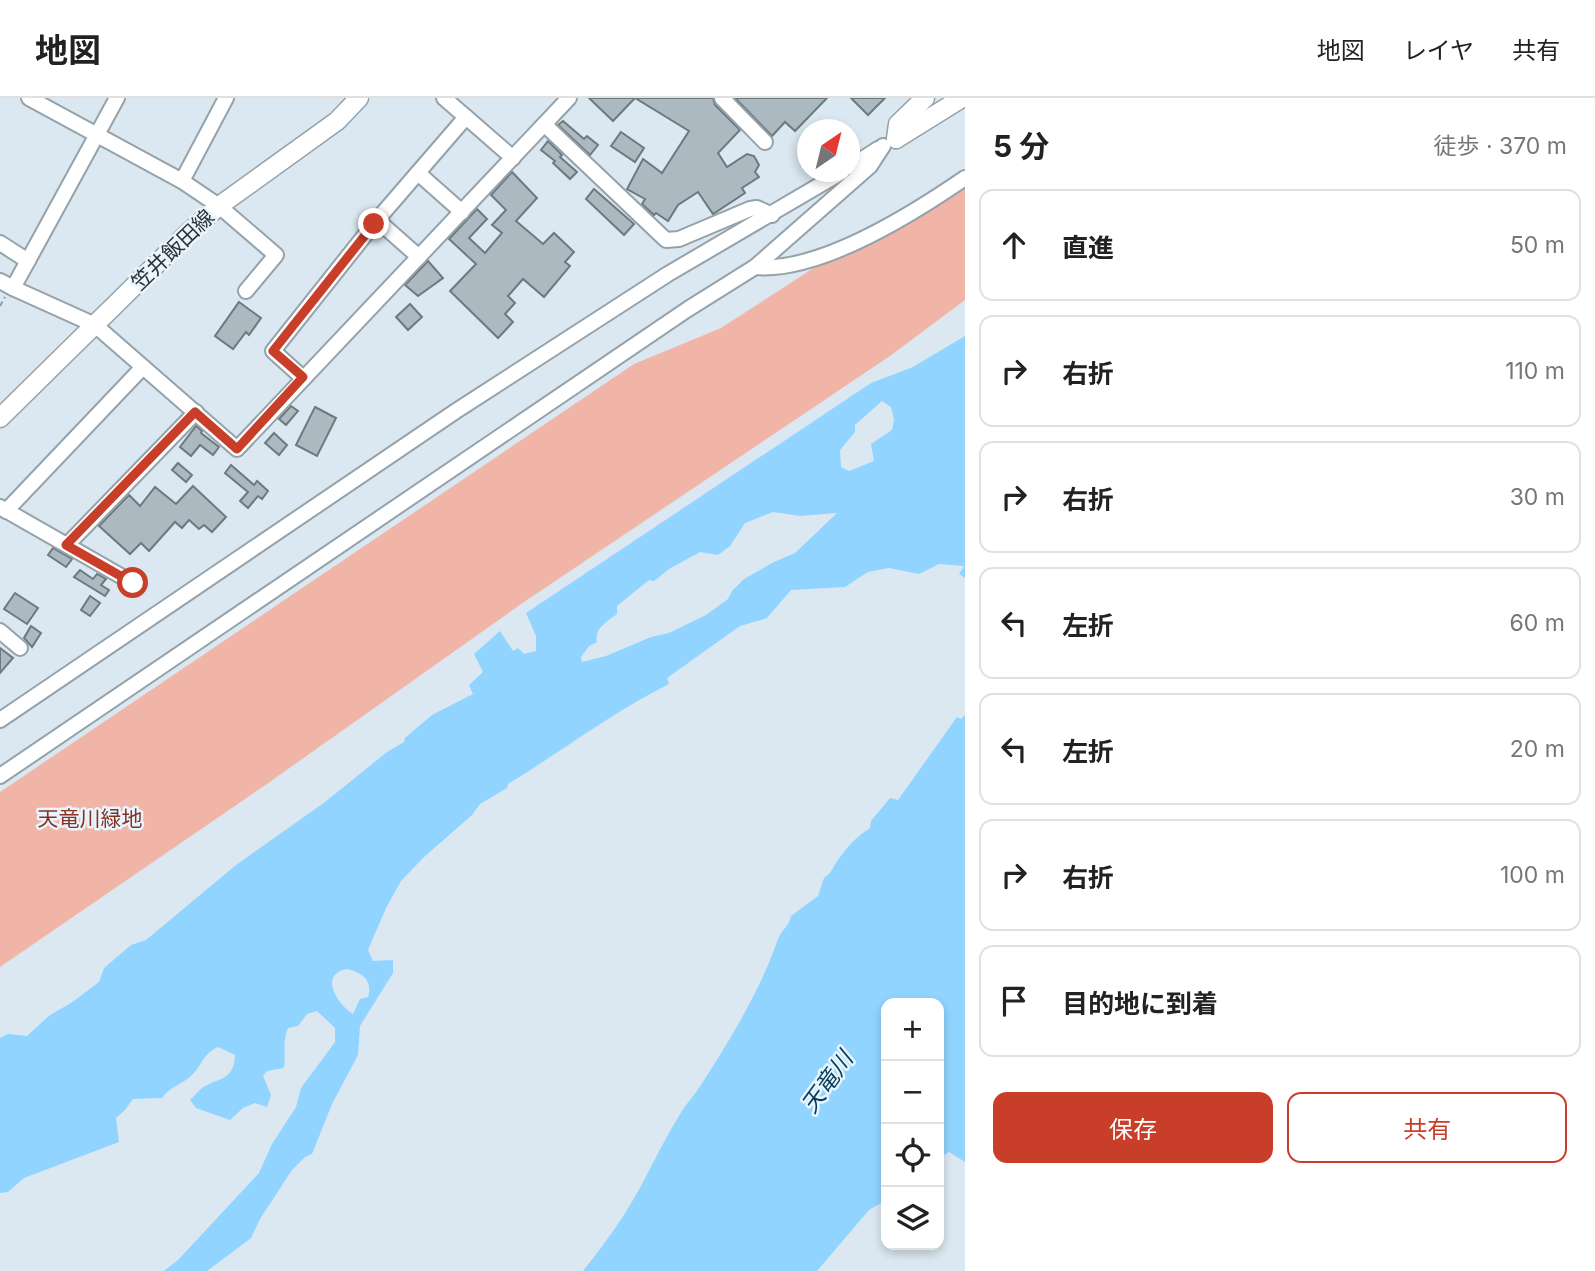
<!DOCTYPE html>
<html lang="ja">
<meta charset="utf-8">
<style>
:root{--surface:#fff;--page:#f6f6f6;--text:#222;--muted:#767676;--line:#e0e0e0;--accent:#c93e28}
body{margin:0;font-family:Inter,"Noto Sans JP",sans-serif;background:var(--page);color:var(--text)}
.controls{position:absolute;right:21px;bottom:21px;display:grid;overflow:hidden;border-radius:14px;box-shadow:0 4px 10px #0003}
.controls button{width:63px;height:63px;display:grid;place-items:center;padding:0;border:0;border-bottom:2px solid var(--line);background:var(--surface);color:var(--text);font:35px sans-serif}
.compass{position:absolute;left:797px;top:21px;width:63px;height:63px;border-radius:50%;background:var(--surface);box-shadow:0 4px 10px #0003;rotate:35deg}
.stop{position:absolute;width:21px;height:21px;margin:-16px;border:5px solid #c93e28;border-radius:50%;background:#fff}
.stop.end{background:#c93e28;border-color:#fff;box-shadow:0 2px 7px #0008}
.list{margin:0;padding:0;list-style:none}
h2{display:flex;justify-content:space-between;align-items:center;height:91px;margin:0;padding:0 28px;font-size:30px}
h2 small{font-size:23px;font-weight:400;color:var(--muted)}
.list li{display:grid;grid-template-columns:46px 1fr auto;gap:21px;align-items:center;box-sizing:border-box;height:112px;margin:0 14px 14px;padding:0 14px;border:2px solid var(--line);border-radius:14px}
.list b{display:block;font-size:26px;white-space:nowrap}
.list em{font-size:23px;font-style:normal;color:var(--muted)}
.actions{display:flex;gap:14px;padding:21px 28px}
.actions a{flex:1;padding:16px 0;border:2px solid var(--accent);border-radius:14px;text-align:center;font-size:24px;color:var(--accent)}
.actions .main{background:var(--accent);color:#fff}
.icon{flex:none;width:38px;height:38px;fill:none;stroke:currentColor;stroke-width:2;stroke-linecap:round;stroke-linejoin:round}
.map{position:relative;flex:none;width:965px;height:1173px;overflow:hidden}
header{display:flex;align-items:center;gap:42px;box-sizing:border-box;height:98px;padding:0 35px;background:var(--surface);border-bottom:2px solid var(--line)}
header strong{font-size:33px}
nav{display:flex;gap:38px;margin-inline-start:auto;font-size:24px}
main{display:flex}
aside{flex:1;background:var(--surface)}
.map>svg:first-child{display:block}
.green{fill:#f1b5a8}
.water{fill:#91d4ff;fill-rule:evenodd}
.building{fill:#acb9c1;stroke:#6d7981;stroke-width:2}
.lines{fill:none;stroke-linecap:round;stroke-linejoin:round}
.minor-casing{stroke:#95a2aa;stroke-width:18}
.major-casing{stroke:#95a2aa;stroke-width:21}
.path{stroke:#919aa1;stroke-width:2;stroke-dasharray:5 3.5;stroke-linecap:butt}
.minor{stroke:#fff;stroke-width:14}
.major{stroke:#fff;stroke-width:18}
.route{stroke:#c93e28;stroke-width:9}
.labels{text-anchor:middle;stroke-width:5;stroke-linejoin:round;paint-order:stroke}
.street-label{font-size:21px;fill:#2d3235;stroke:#e8f5fe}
.park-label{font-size:21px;fill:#873123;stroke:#e8f5fe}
.water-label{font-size:23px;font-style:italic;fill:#043c58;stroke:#e8f5fe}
</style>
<header>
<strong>地図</strong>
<nav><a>地図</a><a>レイヤ</a><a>共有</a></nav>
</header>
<main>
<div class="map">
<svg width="965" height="1173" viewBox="0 0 965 1173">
<rect width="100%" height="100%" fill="#dbe8f1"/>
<polygon class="green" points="965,72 965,202 890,258 524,504 264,688 0,869 0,694 634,266 721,230"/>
<g class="water">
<path d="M 965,238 L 965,480 L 959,476 L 964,468 L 939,466 L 919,476 L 889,470 L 868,474 L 845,489 L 791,492 L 767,520 L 740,528 L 667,580 L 669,586 C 613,614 562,653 508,686 L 507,690 L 480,706 L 472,717 L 423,760 L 401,783 L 386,810 L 368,852 L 373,863 L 393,862 L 393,875 L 360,928 L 358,957 L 332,1006 L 312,1056 L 305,1059 L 292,1072 L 260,1121 L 251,1140 L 207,1173 L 164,1173 L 178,1162 L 259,1075 L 272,1046 L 296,1009 L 301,990 L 335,944 L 335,930 L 317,913 L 307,916 L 298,928 L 288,930 C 282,944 286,955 284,970 L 267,973 L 263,978 L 271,997 L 267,1009 L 255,1005 L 243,1010 L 230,1022 L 196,1010 L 190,1002 C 194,999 198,993 202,990 C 219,979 234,983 235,957 L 218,949 C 202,957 204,964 193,976 C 184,986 170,988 162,1000 L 133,1001 L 125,1012 L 116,1020 L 119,1044 L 24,1080 L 8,1094 L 0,1095 L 0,940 L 8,936 L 27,938 L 50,917 L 71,905 L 99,884 L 104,870 L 131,847 L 146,842 L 236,767 L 325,704 L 387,654 L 404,644 L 405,640 L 432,617 L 473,596 L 469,587 L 483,574 L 474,556 L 500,533 L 513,553 L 518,550 L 524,556 L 536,553 L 536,538 L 526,515 L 871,285 L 913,269 ZM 882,303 L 891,309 L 894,321 L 892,332 L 871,346 L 874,363 L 849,373 L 841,369 L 840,352 L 855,334 L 855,327 ZM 773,414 L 800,418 L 837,415 L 795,455 L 774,464 L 744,481 L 732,493 L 728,501 L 706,517 L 669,535 L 651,539 L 606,558 L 582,564 L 581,559 L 589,548 L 597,544 C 594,530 608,523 617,516 L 617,508 L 649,482 L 654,483 L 669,471 L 700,454 L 718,457 L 730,448 L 745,425 ZM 346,871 C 362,874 373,882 368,899 L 360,901 L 353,916 C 337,906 319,877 346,871 Z"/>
<path d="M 965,617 L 965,1064 L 949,1054 L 939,1060 L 939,905 L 886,905 L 886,1102 L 869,1112 L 817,1173 L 583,1173 C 598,1154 614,1133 627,1112 C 646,1082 660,1048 679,1018 C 685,1007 694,998 701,987 C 731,940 760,893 778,841 C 781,832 789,829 791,818 L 818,798 L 824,780 C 832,775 832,770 838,762 C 846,750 857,738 870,730 L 871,723 L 890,700 L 898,702 L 957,619 L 961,621 Z"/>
</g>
<g class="building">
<polygon points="589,0 713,0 715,7 740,32 718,55 727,69 747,56 754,58 759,67 755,74 759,79 742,90 745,95 713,116 698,94 678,107 668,123 656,115 654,117 642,106 645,101 627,91 643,61 662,75 689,33 635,0 613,23"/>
<polygon points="735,0 827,0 795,33 785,24 772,38"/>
<polygon points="851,0 885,0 868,17"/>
<polygon points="563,23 584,41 587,38 598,47 590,57 558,27"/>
<polygon points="621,34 644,50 635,64 611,48"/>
<polygon points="548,43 562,57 560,59 577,74 570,81 553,65 555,63 541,52"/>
<polygon points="512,74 537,100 516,123 543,146 554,135 574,154 565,164 570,168 544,199 523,181 508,198 515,205 505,216 513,224 498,240 450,193 476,166 449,141 477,111 487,121 469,140 485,155 502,135 492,127 506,112 491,97"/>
<polygon points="594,91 634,126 624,137 586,101"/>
<polygon points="428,163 443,180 418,198 405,187"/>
<polygon points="239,204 261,220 249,237 246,234 233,251 215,238"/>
<polygon points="410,206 422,219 408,232 396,219"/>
<polygon points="291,308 298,313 286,327 279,321"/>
<polygon points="315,309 336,320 317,358 296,347"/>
<polygon points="196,328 202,333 201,335 219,349 213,357 200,347 191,358 180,349"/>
<polygon points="274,335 287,347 279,357 265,345"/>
<polygon points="178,365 192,377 186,384 172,372"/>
<polygon points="231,367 254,387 257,383 268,393 262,401 258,398 248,410 240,403 248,394 225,375"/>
<polygon points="193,388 226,419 212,434 204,427 199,431 189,422 182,430 175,424 149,453 141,445 130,456 99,428 129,397 140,408 155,389 176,406"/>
<polygon points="53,450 72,461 66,469 48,457"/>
<polygon points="80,472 93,481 97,476 106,481 101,487 109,492 105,498 74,479"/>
<polygon points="15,495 38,510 27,526 4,511"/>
<polygon points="90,498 100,505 90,518 81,512"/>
<polygon points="31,528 41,535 32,549 24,540"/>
<polygon points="0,550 13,560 0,575"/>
</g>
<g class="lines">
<g class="minor-casing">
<g id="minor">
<polyline points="29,0 182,83 219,108 276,157 246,193"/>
<polyline points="117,0 13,190 95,227 237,351 569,0"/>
<polyline points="444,0 466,19"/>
<polyline points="722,0 765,44"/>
<polyline points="545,27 666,142 679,141 750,111 757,110 772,117"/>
<polyline points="850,69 878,51"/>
<polyline points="418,75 462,114"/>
<polyline points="182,83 226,0"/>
<polyline points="377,122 419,159"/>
<polyline points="0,145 28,163"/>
<path d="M 755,169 C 819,175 914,115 965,80"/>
<polyline points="0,183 13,190"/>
<polyline points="303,280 273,253 377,122 466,19 513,60"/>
<polyline points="0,409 133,485"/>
<polyline points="6,413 143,269"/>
<polyline points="67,447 196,314"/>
<polyline points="0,533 20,550"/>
<polyline points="0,622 456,313 668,176 842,74"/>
<polyline points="0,678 688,211 755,169 870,68 883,48"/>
</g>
</g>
<g class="major-casing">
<g id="major">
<polyline points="896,41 962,0"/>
<polyline points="896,41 898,26 925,0"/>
<polyline points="0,320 186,137 219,108 337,23 359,0"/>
</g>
</g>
<polyline class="path" points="0,208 5,199"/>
<use href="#minor" class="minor"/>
<use href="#major" class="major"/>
</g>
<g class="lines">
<polyline class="route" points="133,485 66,447 195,314 237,351 303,279 273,253 374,126"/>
</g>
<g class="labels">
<g class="street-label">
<text transform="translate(173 152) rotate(-44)" y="7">笠井飯田線</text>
</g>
<g class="park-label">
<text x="90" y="728">天竜川緑地</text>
</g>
<g class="water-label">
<text transform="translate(827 984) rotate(-54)" y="8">天竜川</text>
</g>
</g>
</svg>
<div class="controls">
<button>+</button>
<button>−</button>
<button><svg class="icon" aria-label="locate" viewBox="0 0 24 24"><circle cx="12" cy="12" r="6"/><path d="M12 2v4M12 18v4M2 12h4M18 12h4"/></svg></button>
<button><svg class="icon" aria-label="layers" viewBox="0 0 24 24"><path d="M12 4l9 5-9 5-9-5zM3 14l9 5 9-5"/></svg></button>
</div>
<svg class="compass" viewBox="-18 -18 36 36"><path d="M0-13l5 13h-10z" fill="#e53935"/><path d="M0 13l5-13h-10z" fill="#767676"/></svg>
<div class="stop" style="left:133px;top:485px"></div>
<div class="stop end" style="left:374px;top:126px"></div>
</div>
<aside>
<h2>5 分<small>徒歩 · 370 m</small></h2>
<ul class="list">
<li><svg class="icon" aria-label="ahead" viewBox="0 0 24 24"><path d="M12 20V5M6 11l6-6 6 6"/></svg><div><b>直進</b></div><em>50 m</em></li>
<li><svg class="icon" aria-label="right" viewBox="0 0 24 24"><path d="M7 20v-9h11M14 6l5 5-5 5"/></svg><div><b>右折</b></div><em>110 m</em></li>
<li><svg class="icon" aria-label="right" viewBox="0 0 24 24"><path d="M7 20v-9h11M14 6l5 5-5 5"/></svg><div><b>右折</b></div><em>30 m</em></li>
<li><svg class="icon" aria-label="left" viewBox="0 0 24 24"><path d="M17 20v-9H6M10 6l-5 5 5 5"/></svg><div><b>左折</b></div><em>60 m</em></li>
<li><svg class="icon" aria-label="left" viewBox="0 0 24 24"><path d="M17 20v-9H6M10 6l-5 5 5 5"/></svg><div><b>左折</b></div><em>20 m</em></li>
<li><svg class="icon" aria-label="right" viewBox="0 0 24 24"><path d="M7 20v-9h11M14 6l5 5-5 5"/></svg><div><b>右折</b></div><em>100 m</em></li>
<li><svg class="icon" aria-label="arrive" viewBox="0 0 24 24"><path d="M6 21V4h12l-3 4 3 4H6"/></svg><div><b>目的地に到着</b></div></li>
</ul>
<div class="actions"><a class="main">保存</a><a>共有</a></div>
</aside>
</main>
